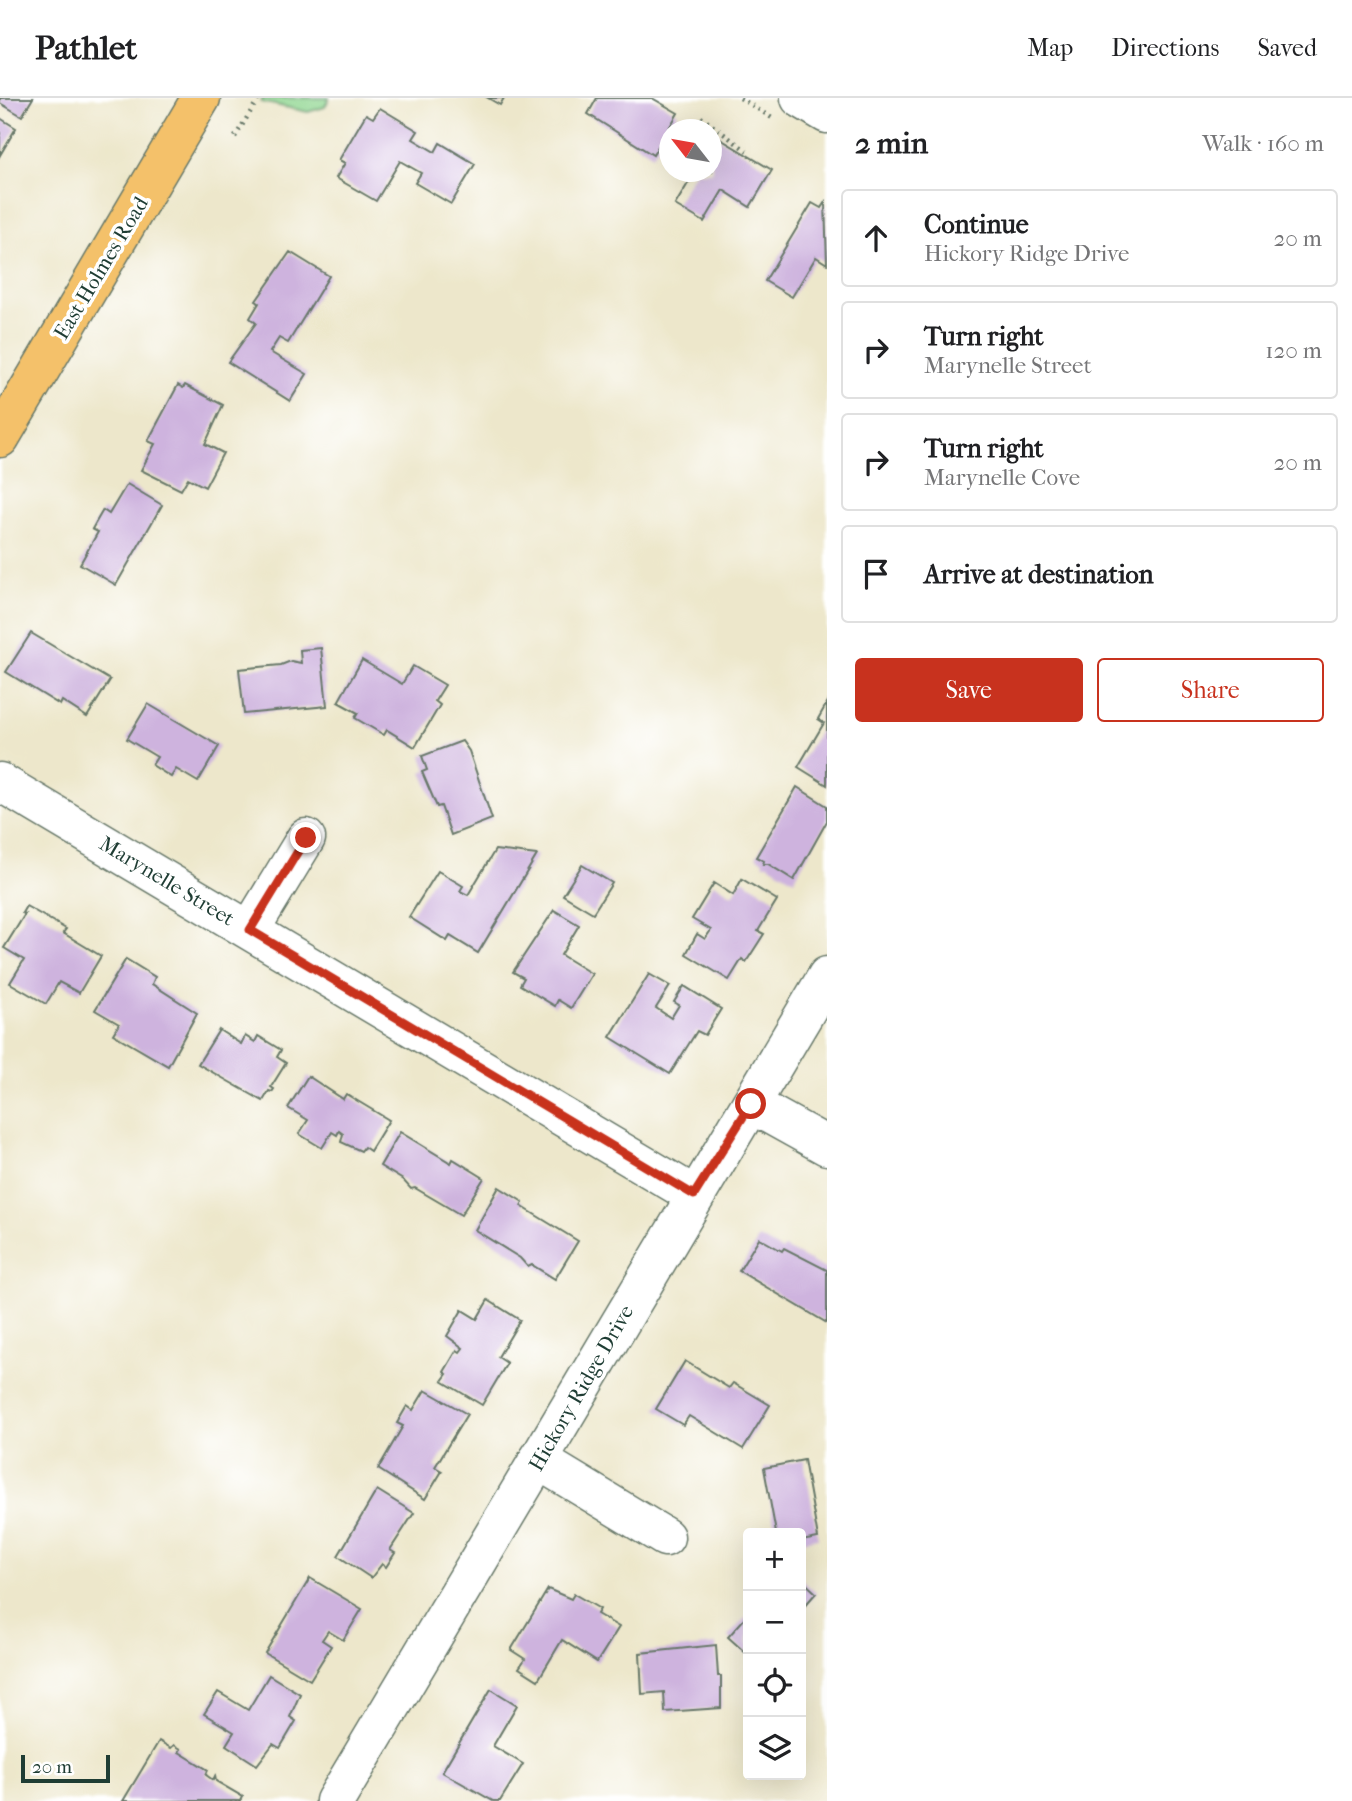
<!DOCTYPE html>
<meta charset="utf-8">
<style>
:root{--surface:#fff;--page:#f6f6f6;--text:#202124;--muted:#757577;--line:#e0e0e0;--accent:#c8321e}
body{margin:0;font-family:"IM FELL French Canon",serif;background:var(--page);color:var(--text)}
.controls{position:absolute;right:21px;bottom:21px;display:grid;overflow:hidden;border-radius:7px;box-shadow:0 7px 28px #0002}
.controls button{width:63px;height:63px;display:grid;place-items:center;padding:0;border:0;border-bottom:2px solid var(--line);background:var(--surface);color:var(--text);font:35px sans-serif}
.compass{position:absolute;left:659px;top:21px;width:63px;height:63px;border-radius:50%;background:var(--surface);box-shadow:0 7px 28px #0002;rotate:301deg}
.scale{position:absolute;left:21px;bottom:18px;width:89px;box-sizing:border-box;padding-left:7px;border:4px solid #1f3d34;border-top:0;font-size:19px;line-height:24px;white-space:nowrap;color:#1f3d34;-webkit-text-stroke:5px #fff;paint-order:stroke}
.stop{position:absolute;width:21px;height:21px;margin:-16px;border:5px solid #c8321e;border-radius:50%;background:#fff}
.stop.end{background:#c8321e;border-color:#fff;box-shadow:0 2px 7px #0008}
.list{margin:0;padding:0;list-style:none}
h2{display:flex;justify-content:space-between;align-items:center;height:91px;margin:0;padding:0 28px;font-size:30px}
h2 small{font-size:23px;font-weight:400;color:var(--muted)}
.list li{display:grid;grid-template-columns:46px 1fr auto;gap:21px;align-items:center;box-sizing:border-box;height:98px;margin:0 14px 14px;padding:0 14px;border:2px solid var(--line);border-radius:7px}
.list b{display:block;font-size:26px;white-space:nowrap}
.list p{margin:0;font-size:23px;white-space:nowrap;color:var(--muted)}
.list em{font-size:23px;font-style:normal;color:var(--muted)}
.actions{display:flex;gap:14px;padding:21px 28px}
.actions a{flex:1;padding:16px 0;border:2px solid var(--accent);border-radius:7px;text-align:center;font-size:24px;color:var(--accent)}
.actions .main{background:var(--accent);color:#fff}
.icon{flex:none;width:38px;height:38px;fill:none;stroke:currentColor;stroke-width:2;stroke-linecap:round;stroke-linejoin:round}
.map{position:relative;flex:none;width:827px;height:1703px;overflow:hidden}
header{display:flex;align-items:center;gap:42px;box-sizing:border-box;height:98px;padding:0 35px;background:var(--surface);border-bottom:2px solid var(--line)}
header strong{font-size:33px}
nav{display:flex;gap:38px;margin-inline-start:auto;font-size:24px}
main{display:flex}
aside{flex:1;background:var(--surface)}
.map>svg:first-child{display:block}
.green{fill:#8fd690;stroke:#578a62;stroke-width:2}
.building{fill:#ceb3de}
.lines{fill:none;stroke-linecap:round;stroke-linejoin:round}
.minor-casing{stroke:#677869;stroke-width:41}
.major-casing{stroke:#677869;stroke-width:41}
.path{stroke:#677869;stroke-width:4.5;stroke-dasharray:2 5;stroke-linecap:butt}
.minor{stroke:#fff;stroke-width:38}
.major{stroke:#f4c16b;stroke-width:38}
.route{stroke:#c8321e;stroke-width:9}
.labels{text-anchor:middle;stroke-width:7;stroke-linejoin:round;paint-order:stroke}
.street-label{font-size:21px;fill:#1f3d34;stroke:#fff}
</style>
<header>
<strong>Pathlet</strong>
<nav><a>Map</a><a>Directions</a><a>Saved</a></nav>
</header>
<main>
<div class="map">
<svg width="827" height="1703" viewBox="0 0 827 1703">
<rect width="100%" height="100%" fill="#fff"/>
<filter id="ink" filterUnits="userSpaceOnUse"><feTurbulence type="fractalNoise" baseFrequency=".0143" numOctaves="2"/><feDisplacementMap in="SourceGraphic" scale="14" xChannelSelector="R" yChannelSelector="G"/><feConvolveMatrix kernelMatrix="1 2 1 2 8 2 1 2 1" color-interpolation-filters="sRGB"/></filter>
<filter id="wash" filterUnits="userSpaceOnUse"><feTurbulence type="fractalNoise" baseFrequency=".00686" numOctaves="4" result="noise"/><feDisplacementMap in="SourceGraphic" scale="28" xChannelSelector="R" yChannelSelector="G"/><feGaussianBlur stdDeviation="1.57" result="paint"/><feColorMatrix in="noise" values="0 0 0 0 0 0 0 0 0 0 0 0 0 0 0 0 0 1.4 0 .05"/><feComposite in="paint" operator="in"/></filter>
<g filter="url(#wash)">
<rect width="100%" height="100%" fill="#ede7cb"/>
<polygon class="green" points="263,0 329,0 325,9 308,14 261,4"/>
<g id="blocks">
<g class="building">
<polygon points="0,0 33,0 22,18 0,5"/>
<polygon points="488,0 504,0 500,7"/>
<polygon points="597,0 652,0 678,15 653,57 588,16"/>
<polygon points="380,10 418,33 413,41 435,54 440,45 475,66 451,106 415,85 421,75 400,63 376,103 336,80 345,65 339,62 366,16 373,20"/>
<polygon points="0,20 16,30 0,57"/>
<polygon points="717,39 772,72 750,109 723,92 704,124 675,107 695,74 712,74 712,48"/>
<polygon points="825,104 827,166 816,159 792,199 765,183 812,105 821,110"/>
<polygon points="290,154 329,178 288,245 279,240 270,254 307,276 290,303 228,264 256,225 250,220 259,205 256,203"/>
<polygon points="178,287 183,290 185,287 223,307 205,346 223,355 205,389 188,380 181,392 141,372 155,346 148,343"/>
<polygon points="127,386 162,407 116,487 80,466 98,434 92,431 103,412 109,416"/>
<polygon points="31,535 110,582 87,619 62,603 60,607 6,574"/>
<polygon points="321,550 327,608 244,616 239,571 281,567 291,563 301,565 300,552"/>
<polygon points="362,562 402,586 413,568 445,587 435,603 440,607 415,649 387,632 384,637 355,620 358,615 338,604"/>
<polygon points="827,605 827,687 798,669 824,625 818,621"/>
<polygon points="148,606 219,648 198,684 176,671 171,679 152,667 157,659 127,641"/>
<polygon points="462,643 469,653 492,721 451,737 441,708 437,709 422,674 427,672 422,658"/>
<polygon points="797,689 827,708 827,723 794,782 768,766 763,766 764,763 756,759"/>
<polygon points="495,752 537,757 478,855 450,838 447,843 409,819 438,773 463,788 460,793 468,797"/>
<polygon points="582,767 612,785 593,815 563,797"/>
<polygon points="742,781 777,802 758,833 764,836 746,864 742,861 729,882 686,856 697,836 705,841 711,832 692,821 714,785 733,797"/>
<polygon points="26,808 66,831 63,835 101,858 79,895 59,884 46,906 10,885 24,862 4,850 25,816 22,815"/>
<polygon points="554,812 579,827 561,857 592,876 571,910 558,902 555,908 520,887 524,880 513,874"/>
<polygon points="126,861 155,879 152,886 197,915 168,968 113,936 119,926 95,912"/>
<polygon points="649,876 670,888 656,910 671,920 679,907 674,904 684,888 721,911 705,937 697,933 670,976 610,939"/>
<polygon points="219,932 241,946 245,938 255,944 258,938 281,952 277,959 286,965 271,989 274,991 272,994 269,993 263,1003 198,966"/>
<polygon points="308,978 343,1001 346,996 389,1022 370,1053 364,1049 361,1053 341,1044 343,1036 339,1033 337,1037 332,1034 322,1050 299,1036 308,1022 288,1010"/>
<polygon points="400,1034 451,1065 453,1061 484,1080 461,1117 415,1090 411,1091 403,1082 380,1068"/>
<polygon points="499,1089 523,1104 521,1108 578,1143 555,1181 532,1167 528,1169 520,1160 475,1132"/>
<polygon points="759,1140 782,1153 784,1150 827,1172 827,1225 739,1173"/>
<polygon points="488,1202 520,1222 498,1259 507,1265 482,1307 442,1283 447,1276 444,1274 457,1252 460,1254 463,1250 447,1238 462,1212 477,1221"/>
<polygon points="685,1263 729,1290 733,1285 770,1307 743,1351 689,1318 683,1327 656,1311"/>
<polygon points="425,1292 467,1316 435,1369 442,1373 425,1401 378,1371 403,1328 397,1325 407,1308 413,1312"/>
<polygon points="804,1362 818,1440 801,1443 801,1435 776,1435 764,1370"/>
<polygon points="377,1392 414,1415 390,1452 395,1455 386,1469 382,1466 371,1480 338,1458"/>
<polygon points="310,1480 362,1511 343,1542 328,1533 322,1542 331,1548 310,1582 265,1555"/>
<polygon points="801,1481 816,1495 801,1512"/>
<polygon points="548,1491 571,1501 574,1496 600,1511 597,1516 619,1529 597,1564 562,1542 538,1582 519,1570 525,1561 511,1552"/>
<polygon points="745,1520 748,1522 748,1557 728,1539"/>
<polygon points="716,1547 718,1578 721,1578 721,1610 665,1614 664,1594 642,1596 640,1555"/>
<polygon points="269,1577 300,1596 290,1619 296,1623 280,1650 273,1646 257,1667 226,1647 234,1634 204,1616 218,1594 248,1612"/>
<polygon points="491,1591 517,1607 493,1648 523,1666 500,1703 493,1703 442,1674"/>
<polygon points="159,1643 171,1650 174,1647 181,1651 179,1654 208,1672 206,1677 213,1682 215,1678 216,1683 243,1699 241,1703 123,1703"/>
</g>
</g>
</g>
<g filter="url(#ink)">
<use href="#blocks" fill-opacity="0" stroke="#677869" stroke-width="2"/>
<g class="lines">
<g class="minor-casing">
<g id="minor">
<polyline points="800,0 827,16"/>
<polyline points="0,684 694,1097"/>
<polyline points="250,832 306,740"/>
<polyline points="751,1006 827,1048"/>
<polyline points="538,1362 665,1439"/>
<polyline points="335,1703 827,878"/>
</g>
</g>
<g class="major-casing">
<polyline id="major" points="0,340 201,0"/>
</g>
<g class="path">
<polyline points="740,0 772,20"/>
<polyline points="701,19 747,53"/>
<polyline points="235,39 259,0"/>
</g>
<use href="#minor" class="minor"/>
<use href="#major" class="major"/>
</g>
</g>
<g class="lines" filter="url(#ink)">
<polyline class="route" points="306,740 250,832 694,1097 751,1006"/>
</g>
<g class="labels">
<g class="street-label">
<text transform="translate(101 170) rotate(-59)" y="7">East Holmes Road</text>
<text transform="translate(167 783) rotate(31)" y="7">Marynelle Street</text>
<text transform="translate(581 1290) rotate(-60)" y="7">Hickory Ridge Drive</text>
</g>
</g>
</svg>
<div class="controls">
<button>+</button>
<button>−</button>
<button><svg class="icon" aria-label="locate" viewBox="0 0 24 24"><circle cx="12" cy="12" r="6"/><path d="M12 2v4M12 18v4M2 12h4M18 12h4"/></svg></button>
<button><svg class="icon" aria-label="layers" viewBox="0 0 24 24"><path d="M12 4l9 5-9 5-9-5zM3 14l9 5 9-5"/></svg></button>
</div>
<svg class="compass" viewBox="-18 -18 36 36"><path d="M0-13l5 13h-10z" fill="#e53935"/><path d="M0 13l5-13h-10z" fill="#757577"/></svg>
<div class="scale">20 m</div>
<div class="stop" style="left:751px;top:1006px"></div>
<div class="stop end" style="left:306px;top:740px"></div>
</div>
<aside>
<h2>2 min<small>Walk · 160 m</small></h2>
<ul class="list">
<li><svg class="icon" aria-label="ahead" viewBox="0 0 24 24"><path d="M12 20V5M6 11l6-6 6 6"/></svg><div><b>Continue</b><p>Hickory Ridge Drive</p></div><em>20 m</em></li>
<li><svg class="icon" aria-label="right" viewBox="0 0 24 24"><path d="M7 20v-9h11M14 6l5 5-5 5"/></svg><div><b>Turn right</b><p>Marynelle Street</p></div><em>120 m</em></li>
<li><svg class="icon" aria-label="right" viewBox="0 0 24 24"><path d="M7 20v-9h11M14 6l5 5-5 5"/></svg><div><b>Turn right</b><p>Marynelle Cove</p></div><em>20 m</em></li>
<li><svg class="icon" aria-label="arrive" viewBox="0 0 24 24"><path d="M6 21V4h12l-3 4 3 4H6"/></svg><div><b>Arrive at destination</b></div></li>
</ul>
<div class="actions"><a class="main">Save</a><a>Share</a></div>
</aside>
</main>
